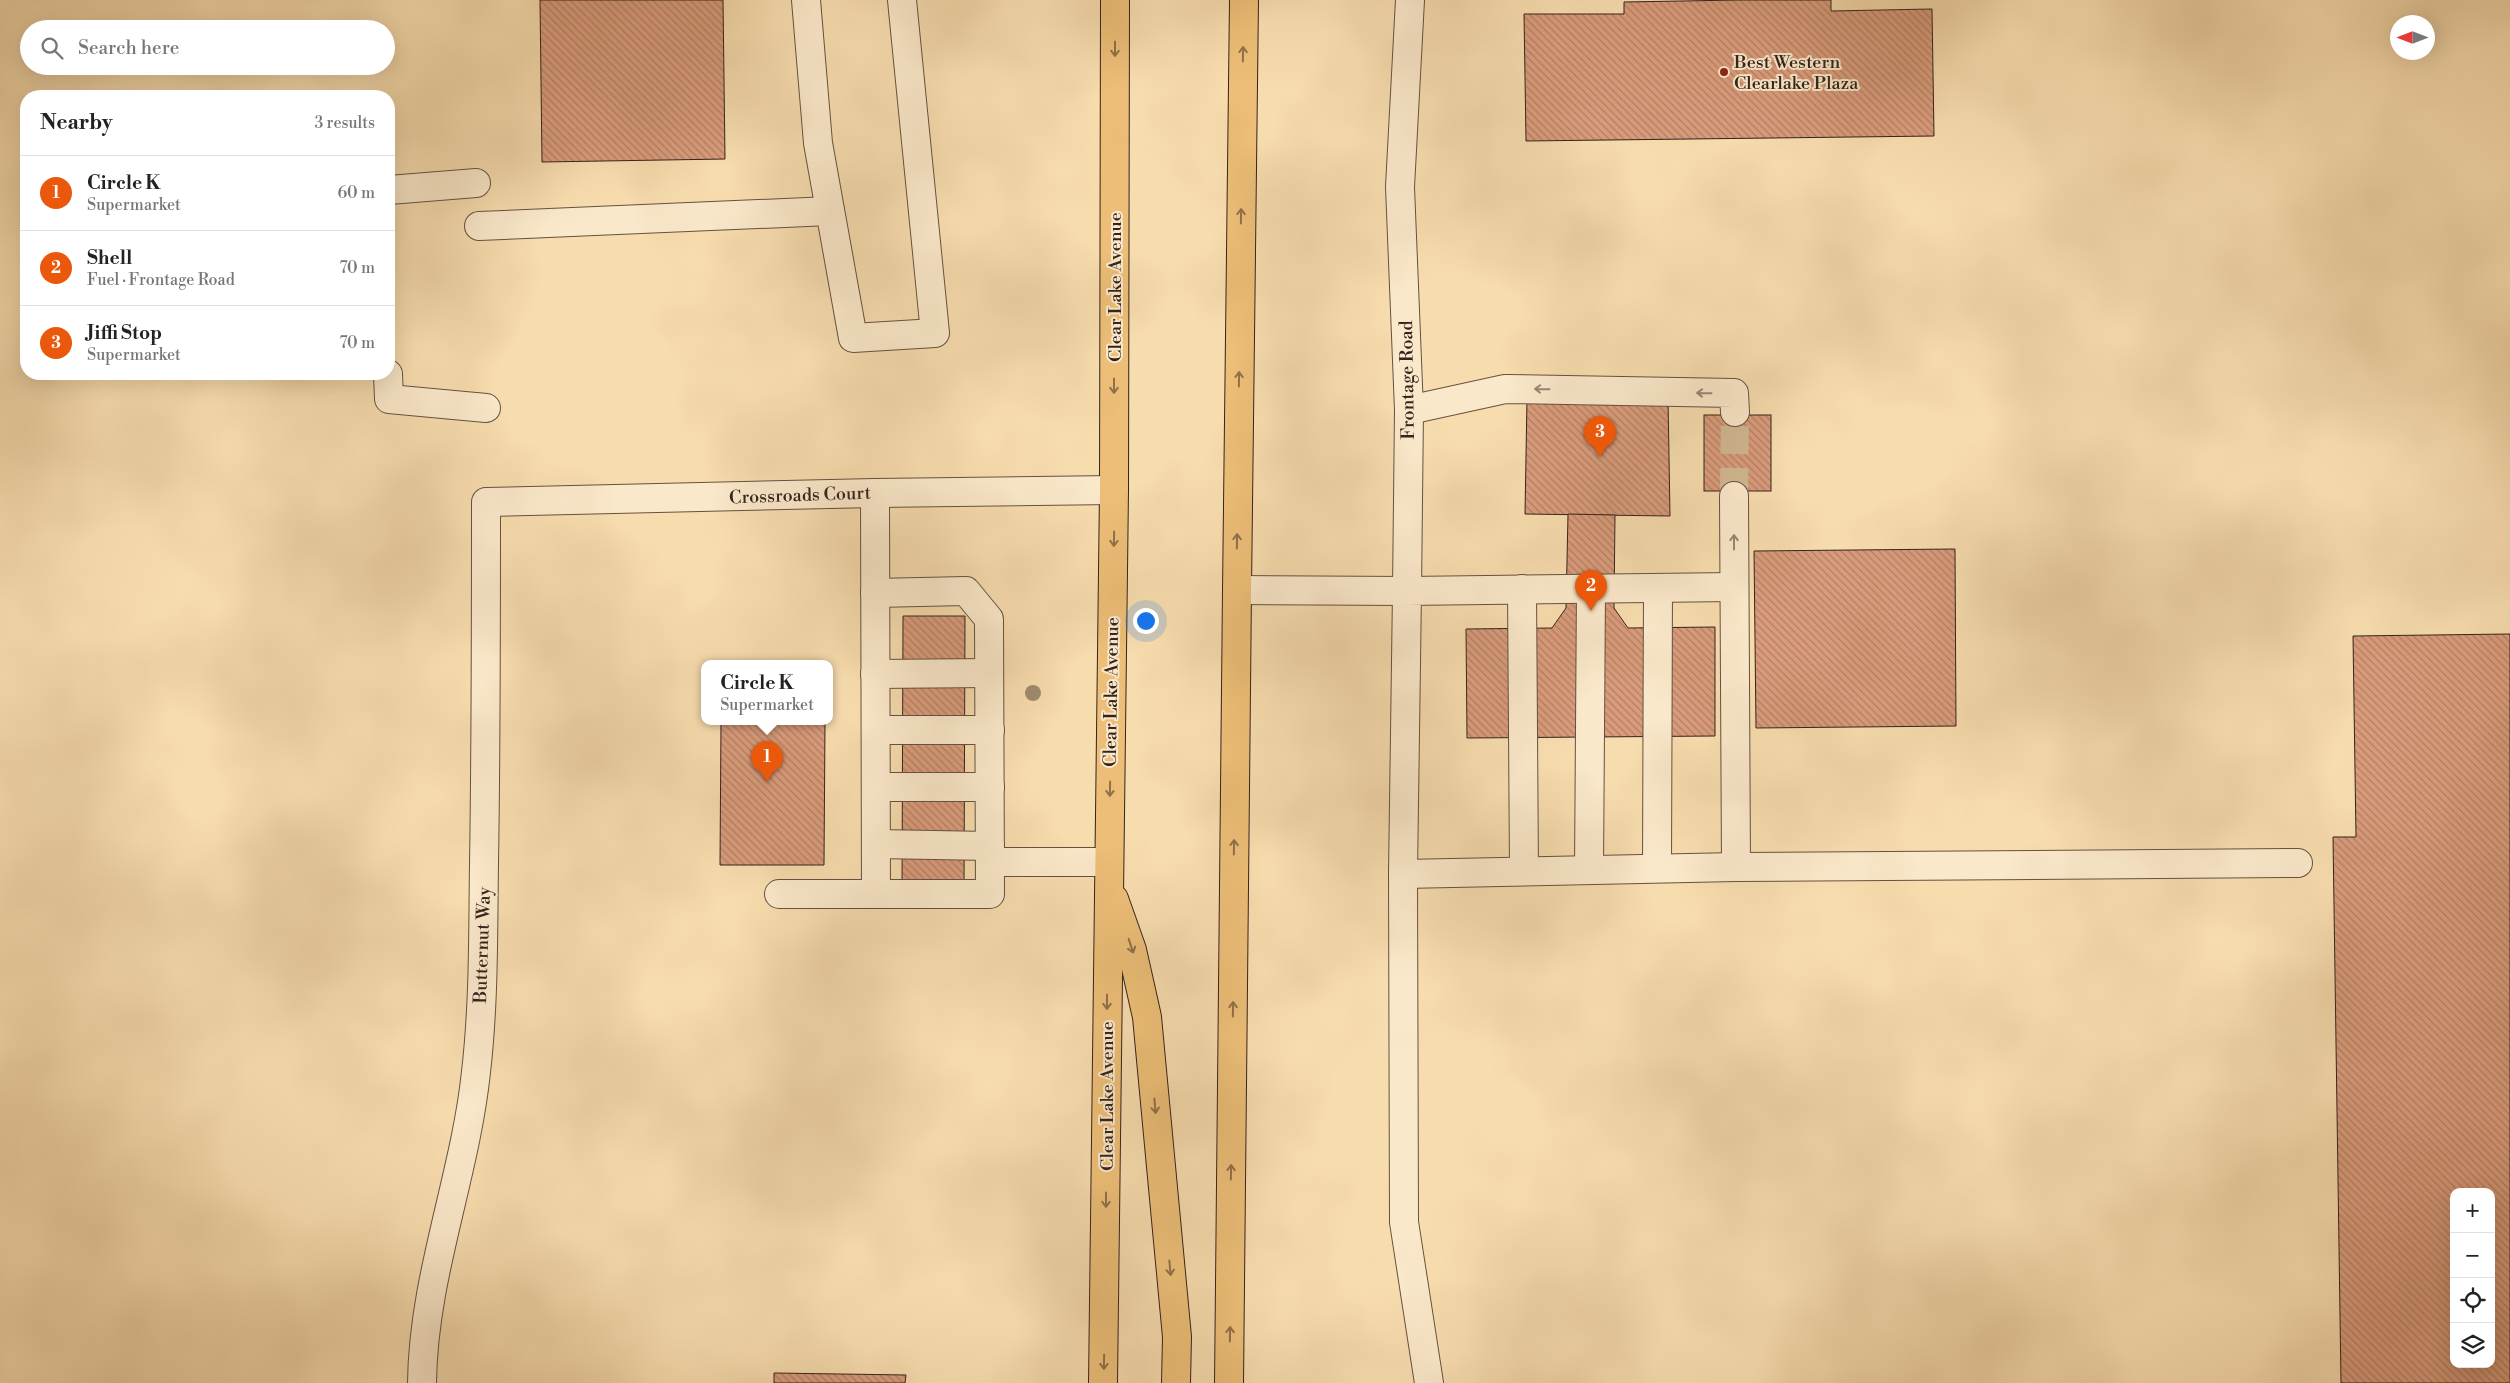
<!DOCTYPE html>
<meta charset="utf-8">
<style>
:root{--surface:#fff;--page:#f6f6f6;--text:#222;--muted:#767676;--line:#e0e0e0;--accent:#ea580c}
body{margin:0;font-family:"Libre Bodoni",serif;background:var(--page);color:var(--text)}
.controls{position:absolute;right:15px;bottom:15px;display:grid;overflow:hidden;border-radius:10px;box-shadow:0 5px 20px #0002}
.controls button{width:45px;height:45px;display:grid;place-items:center;padding:0;border:0;border-bottom:1px solid var(--line);background:var(--surface);color:var(--text);font:25px sans-serif}
.compass{position:absolute;left:2390px;top:15px;width:45px;height:45px;border-radius:50%;background:var(--surface);box-shadow:0 5px 20px #0002;rotate:270deg}
.you{position:absolute;left:1145px;top:620px;width:18px;height:18px;margin:-12px;border:4px solid #fff;border-radius:50%;background:#1a73e8;box-shadow:0 0 0 8px #1a73e833}
.badge{display:grid;place-items:center;width:32px;height:32px;border-radius:50%;background:var(--accent);color:#fff;font-size:16px;font-weight:700}
.pin{position:absolute;translate:-50% -41px;filter:drop-shadow(0 1px 2px #0008)}
.pin::after{content:'';position:absolute;top:26px;width:18px;height:15px;background:inherit;clip-path:polygon(0 0,100% 0,50% 100%)}
.popup{position:absolute;left:701px;top:660px;width:132px;height:65px;box-sizing:border-box;display:grid;place-content:center;border-radius:10px;background:var(--surface);filter:drop-shadow(0 1px 4px #0005);font-size:16px;white-space:nowrap;color:var(--muted)}
.popup b{font-size:19px;color:var(--text)}
.popup::after{content:'';position:absolute;left:50%;top:100%;margin-left:-10px;border:10px solid transparent;border-top-color:var(--surface)}
.list{margin:0;padding:0;list-style:none}
h2{display:flex;justify-content:space-between;align-items:center;height:65px;margin:0;padding:0 20px;font-size:21px}
h2 small{font-size:16px;font-weight:400;color:var(--muted)}
.list li{display:grid;grid-template-columns:32px 1fr auto;gap:15px;align-items:center;box-sizing:border-box;height:75px;padding:0 20px;border-top:1px solid var(--line)}
.list b{display:block;font-size:19px;white-space:nowrap}
.list p{margin:0;font-size:16px;white-space:nowrap;color:var(--muted)}
.list em{font-size:16px;font-style:normal;color:var(--muted)}
.icon{flex:none;width:28px;height:28px;fill:none;stroke:currentColor;stroke-width:2;stroke-linecap:round;stroke-linejoin:round}
.map{position:relative;flex:none;width:2510px;height:1383px;overflow:hidden}
.search{position:absolute;background:var(--surface);box-shadow:0 5px 20px #0002;left:20px;top:20px;width:375px;height:55px;display:flex;align-items:center;gap:12px;box-sizing:border-box;padding:0 18px;border-radius:28px;color:var(--muted);font-size:19px}
.panel{position:absolute;background:var(--surface);box-shadow:0 5px 20px #0002;left:20px;top:90px;width:375px;height:290px;border-radius:20px}
.map>svg:first-child{display:block}
.building{fill:url(#building-back-hatch);stroke:#34231d;fill-rule:evenodd}
.lines{fill:none;stroke-linecap:round;stroke-linejoin:round}
.minor-tunnel{stroke:#d0b791;stroke-width:28;stroke-dasharray:28 14;stroke-linecap:butt}
.minor-casing{stroke:#655141;stroke-width:30}
.major-casing{stroke:#34231d;stroke-width:30}
.highway-casing{stroke:#34231d;stroke-width:30}
.minor{stroke:#fae8ca;stroke-width:28}
.major{stroke:#ecbe77;stroke-width:28}
.highway{stroke:#ecbe77;stroke-width:28}
.tree{fill:#9e8c6e}
.oneway{stroke:#90704a}
.oneway2{stroke:#978674}
.poi-dot{fill:#8f2418;stroke:#fae8ca;stroke-width:2}
.labels{text-anchor:middle;stroke-width:4;stroke-linejoin:round;paint-order:stroke}
.poi-label{font-size:18px;fill:#34231d;stroke:#fae8ca;text-anchor:start}
.street-label{font-size:18px;fill:#34231d;stroke:#fae8ca}
</style>
<div class="map">
<svg width="2510" height="1383" viewBox="0 0 2510 1383">
<defs>
<pattern id="building-back-hatch" width="6" height="6" patternUnits="userSpaceOnUse" patternTransform="scale(1.25)"><rect width="6" height="6" fill="#da9c7c"/><path d="M-1 5l2 2M0 0l6 6M5-1l2 2" fill="none" stroke="#b27f65"/></pattern>
</defs>
<rect width="100%" height="100%" fill="#f7dcae"/>
<filter id="stains"><feTurbulence type="fractalNoise" baseFrequency=".004" numOctaves="4"/><feColorMatrix values="0 0 0 0 .2 0 0 0 0 .09 0 0 0 0 .02 0 0 0 .5 -.17"/></filter>
<radialGradient id="worn" r=".72"><stop offset=".6" stop-color="#630" stop-opacity="0"/><stop offset="1" stop-color="#630" stop-opacity=".3"/></radialGradient>
<g class="building">
<polygon points="540,0 723,0 725,159 542,162"/>
<polygon points="1739,0 1831,0 1831,11 1932,9 1934,136 1526,141 1524,14 1624,14 1624,2"/>
<polygon points="1668,398 1670,516 1525,514 1527,399"/>
<rect x="1704" y="415" width="67" height="76"/>
<polygon points="1568,514 1615,515 1614,608 1628,628 1715,627 1715,736 1467,738 1466,629 1552,628 1566,608"/>
<polygon points="1955,549 1956,726 1756,728 1754,551"/>
<polygon points="903,616 965,616 964,895 902,895"/>
<path d="M 2510,634 L 2510,1383 L 2341,1383 L 2333,837 L 2356,837 L 2353,636 ZM 2454,1192 L 2491,1192 L 2491,1364 L 2454,1364 Z"/>
<polygon points="721,721 825,721 824,865 720,865"/>
<polygon points="774,1373 906,1375 905,1383 774,1383"/>
</g>
<g class="lines">
<polyline class="minor-tunnel" points="1734,496 1735,412"/>
<g class="minor-casing">
<g id="minor">
<polyline points="806,0 818,143 853,338 935,333 902,0"/>
<polyline points="389,190 476,183"/>
<polyline points="479,226 830,211"/>
<polyline points="388,374 389,399 486,408"/>
<polyline points="1409,410 1505,389 1734,393 1735,412"/>
<polyline points="875,493 876,894"/>
<polyline points="1734,496 1736,867"/>
<polyline points="1522,589 1524,871"/>
<polyline points="1237,590 1407,591 1409,410 1400,187 1410,0"/>
<polyline points="875,674 989,673"/>
<polyline points="876,730 990,730"/>
<polyline points="876,787 990,787"/>
<polyline points="876,844 990,846"/>
<polyline points="990,862 1109,862"/>
<polyline points="1657,868 1658,588"/>
<polyline points="1589,870 1591,589"/>
<polyline points="1403,874 1736,867 2298,863"/>
<polyline points="779,894 990,894 989,619 966,591 875,593"/>
<path d="M 422,1383 C 423,1277 465,1177 476,1072 C 484,1003 483,932 484,863 C 486,743 486,622 486,502 L 875,493 L 1114,490"/>
<polyline points="1429,1383 1404,1222 1403,874 1407,591 1734,587"/>
</g>
</g>
<g class="major-casing">
<g id="major">
<polyline points="1114,899 1132,950 1147,1017 1177,1337 1176,1383"/>
<polyline points="1103,1383 1114,490"/>
<polyline points="1229,1383 1237,590"/>
</g>
</g>
<g class="highway-casing">
<g id="highway">
<polyline points="1114,490 1115,0"/>
<polyline points="1237,590 1244,0"/>
</g>
</g>
<use href="#minor" class="minor"/>
<use href="#major" class="major"/>
<use href="#highway" class="highway"/>
</g>
<circle class="tree" cx="1033" cy="693" r="8"/>
<defs><path id="oneway-shaft" d="M-6 0H5M1.5-3L5.5 0L1.5 3" fill="none" stroke-width="1.6" stroke-linecap="round" stroke-linejoin="round" transform="scale(1.25)"/></defs>
<g class="oneway">
<use href="#oneway-shaft" transform="translate(1115 49) rotate(90)"/>
<use href="#oneway-shaft" transform="translate(1243 54) rotate(-89)"/>
<use href="#oneway-shaft" transform="translate(1241 216) rotate(-89)"/>
<use href="#oneway-shaft" transform="translate(1239 379) rotate(-89)"/>
<use href="#oneway-shaft" transform="translate(1114 386) rotate(90)"/>
<use href="#oneway-shaft" transform="translate(1114 539) rotate(91)"/>
<use href="#oneway-shaft" transform="translate(1237 541) rotate(-89)"/>
<use href="#oneway-shaft" transform="translate(1110 789) rotate(91)"/>
<use href="#oneway-shaft" transform="translate(1234 847) rotate(-89)"/>
<use href="#oneway-shaft" transform="translate(1131 946) rotate(72)"/>
<use href="#oneway-shaft" transform="translate(1107 1002) rotate(90)"/>
<use href="#oneway-shaft" transform="translate(1233 1009) rotate(-89)"/>
<use href="#oneway-shaft" transform="translate(1155 1106) rotate(85)"/>
<use href="#oneway-shaft" transform="translate(1231 1172) rotate(-89)"/>
<use href="#oneway-shaft" transform="translate(1106 1200) rotate(90)"/>
<use href="#oneway-shaft" transform="translate(1170 1268) rotate(85)"/>
<use href="#oneway-shaft" transform="translate(1230 1334) rotate(-89)"/>
<use href="#oneway-shaft" transform="translate(1104 1362) rotate(91)"/>
</g>
<g class="oneway2">
<use href="#oneway-shaft" transform="translate(1542 389) rotate(-179)"/>
<use href="#oneway-shaft" transform="translate(1704 393) rotate(-179)"/>
<use href="#oneway-shaft" transform="translate(1734 542) rotate(-90)"/>
</g>
<circle class="poi-dot" cx="1724" cy="72" r="5"/>
<g class="labels">
<g class="poi-label">
<text x="1734" y="68">Best Western<tspan x="1734" dy="21">Clearlake Plaza</tspan></text>
</g>
<g class="street-label">
<text transform="translate(1115 287) rotate(-90)" y="6">Clear Lake Avenue</text>
<text transform="translate(1407 380) rotate(-91)" y="6">Frontage Road</text>
<text transform="translate(800 495) rotate(-2)" y="6">Crossroads Court</text>
<text transform="translate(1111 692) rotate(-89)" y="6">Clear Lake Avenue</text>
<text transform="translate(482 945) rotate(-88)" y="6">Butternut Way</text>
<text transform="translate(1107 1096) rotate(-90)" y="6">Clear Lake Avenue</text>
</g>
</g>
<rect width="100%" height="100%" filter="url(#stains)"/>
<rect width="100%" height="100%" fill="url(#worn)"/>
</svg>
<div class="controls">
<button>+</button>
<button>−</button>
<button><svg class="icon" aria-label="locate" viewBox="0 0 24 24"><circle cx="12" cy="12" r="6"/><path d="M12 2v4M12 18v4M2 12h4M18 12h4"/></svg></button>
<button><svg class="icon" aria-label="layers" viewBox="0 0 24 24"><path d="M12 4l9 5-9 5-9-5zM3 14l9 5 9-5"/></svg></button>
</div>
<svg class="compass" viewBox="-18 -18 36 36"><path d="M0-13l5 13h-10z" fill="#e53935"/><path d="M0 13l5-13h-10z" fill="#767676"/></svg>
<div class="you"></div>
<div class="pin badge" style="left:767px;top:782px">1</div>
<div class="popup"><b>Circle K</b>Supermarket</div>
<div class="pin badge" style="left:1591px;top:611px">2</div>
<div class="pin badge" style="left:1600px;top:457px">3</div>
<div class="search"><svg class="icon" aria-label="search" viewBox="0 0 24 24"><circle cx="10" cy="10" r="6"/><path d="M15 15l6 6"/></svg>Search here</div>
<section class="panel">
<h2>Nearby<small>3 results</small></h2>
<ul class="list">
<li><span class="badge">1</span><div><b>Circle K</b><p>Supermarket</p></div><em>60 m</em></li>
<li><span class="badge">2</span><div><b>Shell</b><p>Fuel · Frontage Road</p></div><em>70 m</em></li>
<li><span class="badge">3</span><div><b>Jiffi Stop</b><p>Supermarket</p></div><em>70 m</em></li>
</ul>
</section>
</div>
